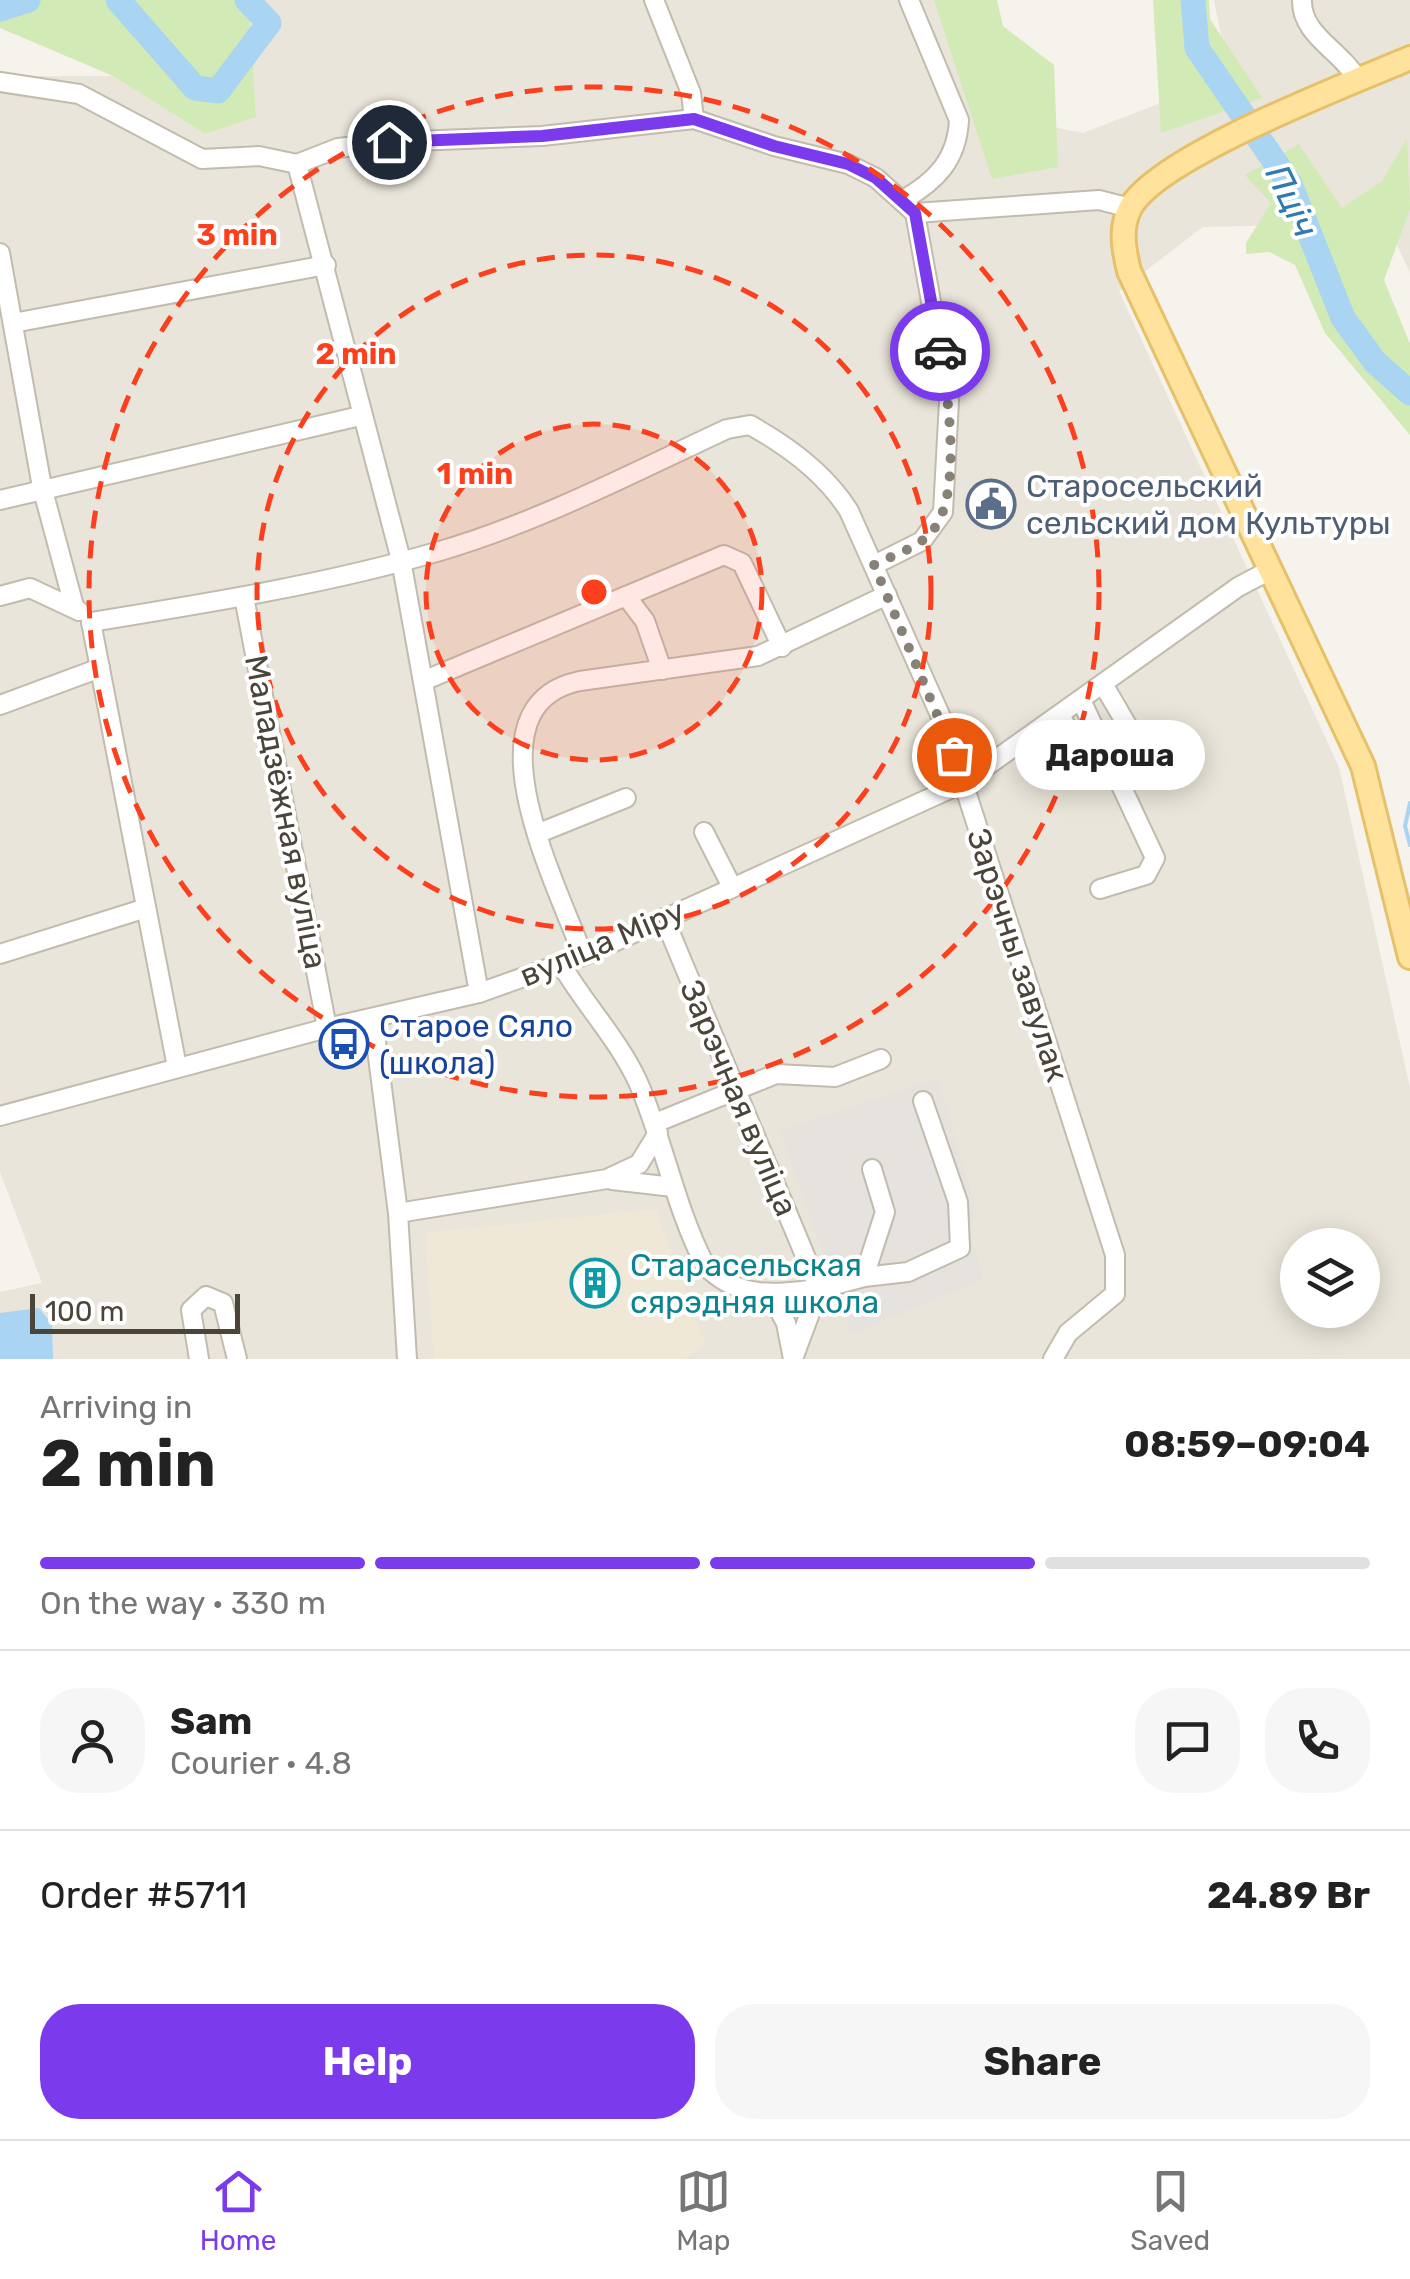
<!DOCTYPE html>
<html lang="en">
<head>
<meta charset="utf-8">
<style>
  :root { --surface:#fff; --page:#f6f6f6; --text:#222; --muted:#767676; --line:#e0e0e0; --accent:#7c3aed }
  body { margin:0; font-family:Rubik,sans-serif; background:var(--page); color:var(--text); height:100vh; display:flex; flex-direction:column; font-size:38px; white-space:nowrap }
  * { box-sizing:border-box; margin:0 }
  p { font-size:32px; color:var(--muted) }
  .icon { flex:none; width:55px; height:55px; fill:none; stroke:currentColor; stroke-width:2; stroke-linecap:round; stroke-linejoin:round }
  .map { position:relative; height:1359px; overflow:hidden }
  .panel { display:flex; flex-direction:column; background:var(--surface); flex:1 }
  .panel>* { flex:none }
  .controls { position:absolute; left:1280px; top:1228px; display:grid; gap:20px }
  .controls a { display:grid; place-items:center; width:100px; height:100px; border-radius:50%; background:var(--surface); box-shadow:0 5px 25px #0003; font-size:50px }
  .scale { position:absolute; left:30px; bottom:25px; width:210px; box-sizing:border-box; padding-left:10px; border:5px solid #4b4439; border-top:0; font-size:28px; line-height:35px; white-space:nowrap; color:#4b4439; -webkit-text-stroke:8px #fff; paint-order:stroke }
  .pin { position:absolute; display:grid; place-items:center; width:85px; height:85px; color:#fff; margin:-42px; border:5px solid #fff; border-radius:50%; box-shadow:0 2px 10px #0007 }
  .courier { position:absolute; display:grid; place-items:center; width:100px; height:100px; margin:-50px; border:8px solid #7c3aed; border-radius:50%; background:#fff; color:#222; box-shadow:0 2px 12px #0007 }
  .bubble { position:absolute; height:70px; border-radius:35px; background:var(--surface); box-shadow:0 5px 25px #0003; font-size:32px; font-weight:700; line-height:70px; text-align:center }
  .summary em { font-style:normal; font-weight:700 }
  .summary div { display:flex; flex-direction:column-reverse }
  .summary { display:flex; align-items:center; justify-content:space-between; height:170px; padding:0 40px }
  h1 { font-size:65px; font-weight:700; line-height:75px }
  .bar { display:grid; grid-template-columns:repeat(4,1fr); gap:15px 10px; align-content:center; height:120px; padding:0 40px }
  .bar i { height:12px; border-radius:8px; background:var(--line) }
  .bar .on { background:var(--accent) }
  .bar p { grid-column:span 4 }
  .line { display:flex; align-items:center; gap:25px; padding:0 40px; border-top:2px solid var(--line) }
  .line div { flex:1 }
  .round { display:grid; place-items:center; flex:none; width:105px; height:105px; border-radius:40px; background:var(--page) }
  .button { display:flex; gap:20px; margin-top:auto; padding:20px 40px }
  .button a { flex:1; height:115px; border-radius:40px; background:var(--accent); color:#fff; font-size:40px; font-weight:700; line-height:115px; text-align:center }
  .button a+a { background:var(--page); color:var(--text) }
  .menu { display:flex; justify-content:space-around; align-items:center; height:140px; border-top:2px solid var(--line); background:var(--surface); font-size:28px; color:var(--muted) }
  .menu a { display:grid; justify-items:center; gap:5px }
  .menu .on { color:var(--accent) }
  .map>svg:first-child { display:block }
</style>
</head>
<body>
<div class="map">
<svg width="1410" height="1359" viewBox="0 0 1410 1359">
  <rect width="100%" height="100%" fill="#f6f3ec"/>
  <!-- residential -->
  <path fill="#eae5da" fill-rule="evenodd" d="M 249,0 L 959,0 L 980,112 L 1083,133 L 1181,95 L 1221,35 L 1214,0 L 1410,0 L 1410,273 L 1387,223 L 1203,227 L 1119,291 L 1339,767 L 1410,1088 L 1410,1359 L 0,1359 L 0,1292 L 42,1283 L 0,1172 L 0,76 L 113,76 L 205,134 L 256,117 ZM 1298,1245 L 1362,1245 L 1362,1310 L 1298,1310 Z"/>
  <!-- industrial -->
  <polygon fill="#e6e2dd" points="937,1078 978,1216 968,1227 983,1279 851,1334 780,1131"/>
  <!-- education -->
  <polygon fill="#efe8d6" points="656,1209 705,1344 685,1359 434,1359 425,1233"/>
  <!-- green -->
  <g fill="#d2eab5">
    <polygon points="0,0 249,0 256,117 205,134 113,76 0,28"/>
    <polygon points="934,0 997,0 1003,26 1054,65 1058,167 992,179"/>
    <polygon points="1153,0 1209,0 1210,19 1262,98 1161,133"/>
    <polygon points="1407,139 1410,209 1384,280 1410,344 1410,435 1325,333 1295,265 1269,252 1246,254 1246,243 1271,203 1245,175 1299,144 1342,208 1382,181"/>
  </g>
  <!-- water -->
  <polygon fill="#a9d4f2" points="39,1308 52,1324 53,1359 0,1359 0,1313"/>
  <g fill="none" stroke-linecap="round" stroke-linejoin="round">
    <!-- stream -->
    <polyline stroke="#a9d4f2" stroke-width="4" points="1410,803 1405,826 1410,845"/>
    <!-- river -->
    <g stroke="#a9d4f2" stroke-width="25">
      <polyline points="118,0 195,88 218,91 269,23 247,0"/>
      <polyline points="1193,0 1197,48 1290,184 1343,318 1375,362 1410,393"/>
      <polyline points="0,9 28,0"/>
    </g>
    <!-- minor casing -->
    <g stroke="#c2bbae" stroke-width="22">
      <g id="minor">
        <polyline points="654,0 691,93 694,119"/>
        <path d="M 1302,0 C 1301,36 1343,51 1358,81"/>
        <polyline points="0,82 79,94 202,159 259,156 297,164"/>
        <polyline points="297,164 338,148 389,142 542,136 694,119 774,146 848,164 876,178 915,213 949,401 943,512 922,541 874,565"/>
        <polyline points="297,164 401,560 479,993"/>
        <path d="M 903,200 C 936,181 957,160 959,120 L 909,0"/>
        <polyline points="915,213 1099,200 1130,208"/>
        <polyline points="0,253 42,487 74,606"/>
        <polyline points="13,323 326,265"/>
        <polyline points="0,500 360,416"/>
        <polyline points="0,596 30,588 79,611"/>
        <polyline points="626,596 645,621 662,670"/>
        <polyline points="244,597 327,1028"/>
        <path d="M 91,622 C 208,603 327,584 440,551 C 539,522 634,472 727,429 L 750,425 C 788,446 826,474 849,511 L 945,726 L 1115,1255 L 1115,1294 L 1068,1333 L 1053,1359"/>
        <polyline points="91,622 177,1067"/>
        <polyline points="423,681 724,555 742,563 782,647"/>
        <polyline points="1103,684 1141,749"/>
        <polyline points="1081,700 1155,858 1146,875 1100,889"/>
        <polyline points="0,705 100,668"/>
        <polyline points="1060,715 1088,767"/>
        <polyline points="704,832 732,887"/>
        <polyline points="539,833 626,798"/>
        <polyline points="0,954 143,909"/>
        <path d="M 583,956 C 559,888 462,705 580,681 L 758,656 L 887,595"/>
        <path d="M 561,964 C 585,1005 618,1039 638,1082 C 664,1142 675,1207 705,1265 C 737,1300 776,1294 819,1289 L 664,918"/>
        <polyline points="373,1018 398,1213 407,1359"/>
        <polyline points="0,1116 327,1028 479,993 583,956 963,783 1238,587 1270,570"/>
        <polyline points="655,1123 776,1074 835,1077 881,1059"/>
        <polyline points="612,1180 673,1187"/>
        <polyline points="398,1213 607,1179 639,1164 658,1133"/>
        <polyline points="864,1277 908,1272 960,1248 958,1202 923,1101"/>
        <polyline points="771,1295 786,1323 793,1359"/>
        <polyline points="794,1356 819,1289 864,1277 885,1212 872,1169"/>
        <polyline points="199,1359 191,1310 206,1296 223,1303 237,1359"/>
      </g>
    </g>
    <!-- major casing -->
    <g stroke="#e6c16a" stroke-width="28">
      <path id="major" d="M 1410,58 C 1352,83 1153,158 1129,210 C 1120,230 1124,250 1129,271 L 1363,766 L 1410,957"/>
    </g>
    <!-- minor -->
    <use href="#minor" stroke="#fff" stroke-width="18"/>
    <!-- major -->
    <use href="#major" stroke="#ffe39c" stroke-width="22"/>
  </g>
  <g fill="none" stroke-linecap="round" stroke-linejoin="round">
    <!-- done -->
    <path stroke="#878178" stroke-width="10" stroke-dasharray="0 18" d="M 940,351 C 948,394 962,491 934,529 C 921,547 893,555 874,565 L 954,755"/>
    <!-- route -->
    <polyline stroke="#7c3aed" stroke-width="12" points="389,142 542,136 694,119 774,146 848,164 876,178 915,213 940,351"/>
  </g>
  <!-- distance rings -->
  <circle cx="594" cy="592" r="168" fill="#fc3f1d" fill-opacity=".12"/>
  <g fill="none" stroke="#fc3f1d" stroke-width="5" stroke-dasharray="18 12">
    <circle cx="594" cy="592" r="168"/>
    <circle cx="594" cy="592" r="337"/>
    <circle cx="594" cy="592" r="505"/>
  </g>
  <!-- icons -->
  <defs>
    <g id="civic-ring" transform="scale(2.5)"><circle r="9.5" fill="#fff" stroke="#5c6f8a" stroke-width="1.5"/><path d="M-.6-6.5H3V-4.5H.6V-3L4-1V1h2V6H-6V1h2V-1L-.6-3ZM-1.2 2.5V6h2.4V2.5Z" fill="#5c6f8a"/></g>
    <g id="bus-ring" transform="scale(2.5)"><circle r="9.5" fill="#fff" stroke="#1a4fb4" stroke-width="1.5"/><path d="M-5-6H5V4H4V6H2V4H-2V6H-4V4H-5ZM-3.5-4V0h7V-4ZM-3.5 1.2v1.5H-2V1.2ZM2 1.2v1.5H3.5V1.2Z" fill="#1a4fb4"/></g>
    <g id="building-ring" transform="scale(2.5)"><circle r="9.5" fill="#fff" stroke="#0f9aa8" stroke-width="1.5"/><path d="M-4-6H4V6H1V3H-1V6H-4ZM-2.5-4.3h1.7v1.8h-1.7ZM.8-4.3h1.7v1.8H.8ZM-2.5-1h1.7V.8h-1.7ZM.8-1h1.7V.8H.8Z" fill="#0f9aa8"/></g>
  </defs>
  <g fill-rule="evenodd">
    <use href="#civic-ring" x="991" y="504"/>
    <use href="#bus-ring" x="344" y="1044"/>
    <use href="#building-ring" x="595" y="1283"/>
  </g>
  <g text-anchor="middle" dominant-baseline="central" stroke-width="8" stroke-linejoin="round" paint-order="stroke">
    <!-- service labels -->
    <g font-size="32" fill="#4e5e75" stroke="#fff" text-anchor="start">
      <text x="1026" y="486">Старосельский<tspan x="1026" dy="37">сельский дом Культуры</tspan></text>
    </g>
    <!-- street labels -->
    <g font-size="32" fill="#4b4439" stroke="#fff">
      <text transform="translate(286 812) rotate(79)">Маладзёжная вуліца</text>
      <text transform="translate(602 943) rotate(-23)">вуліца Міру</text>
      <text transform="translate(1018 955) rotate(72)">Зарэчны завулак</text>
      <text transform="translate(739 1098) rotate(67)">Зарэчная вуліца</text>
    </g>
    <!-- transit labels -->
    <g font-size="32" fill="#164399" stroke="#fff" text-anchor="start">
      <text x="379" y="1026">Старое Сяло<tspan x="379" dy="37">(школа)</tspan></text>
    </g>
    <!-- culture labels -->
    <g font-size="32" fill="#0d838f" stroke="#fff" text-anchor="start">
      <text x="630" y="1265">Старасельская<tspan x="630" dy="37">сярэдняя школа</tspan></text>
    </g>
    <!-- water labels -->
    <g font-size="35" font-style="italic" fill="#2e7ab2" stroke="#fff">
      <text transform="translate(1292 201) rotate(64)">Пціч</text>
    </g>
  </g>
  <circle cx="594" cy="592" r="15" fill="#fc3f1d" stroke="#fff" stroke-width="5"/>
  <g font-size="30" text-anchor="middle" font-weight="bold" fill="#fc3f1d" stroke="#fff" stroke-width="8" stroke-linejoin="round" paint-order="stroke">
    <text x="237" y="245">3 min</text>
    <text x="356" y="364">2 min</text>
    <text x="475" y="484">1 min</text>
  </g>
</svg>
<div class="controls">
<a><svg class="icon" aria-label="layers" viewBox="0 0 24 24"><path d="M12 4l9 5-9 5-9-5zM3 14l9 5 9-5"/></svg></a>
</div>
<div class="scale">100 m</div>
<div class="pin" style="left:954px;top:755px;background:#ea580c"><svg class="icon" aria-label="bag" viewBox="0 0 24 24"><path d="M5 8h14l-1 12H6zM9 8a3 3 0 0 1 6 0"/></svg></div>
<div class="pin" style="left:389px;top:142px;background:#1f2937"><svg class="icon" aria-label="home" viewBox="0 0 24 24"><path d="M3 11l9-7 9 7M6 9v11h12V9"/></svg></div>
<div class="courier" style="left:940px;top:351px"><svg class="icon" aria-label="car" viewBox="0 0 24 24"><path d="M5 17H2v-5l4-1 3-4h7l3 4 3 1v5h-3M9 17h6M6 11h13"/><circle cx="7" cy="17" r="2"/><circle cx="17" cy="17" r="2"/></svg></div>
<div class="bubble" style="left:1015px;top:720px;width:190px">Дароша</div>
</div>
<section class="panel">
<div class="summary"><div><h1>2 min</h1><p>Arriving in</p></div><em>08:59–09:04</em></div>
<div class="bar"><i class="on"></i><i class="on"></i><i class="on"></i><i></i><p>On the way · 330 m</p></div>
<div class="line" style="height:180px"><a class="round"><svg class="icon" aria-label="person" viewBox="0 0 24 24"><circle cx="12" cy="8" r="4"/><path d="M4 21q1-7 8-7t8 7"/></svg></a><div><b>Sam</b><p>Courier · 4.8</p></div><a class="round"><svg class="icon" aria-label="chat" viewBox="0 0 24 24"><path d="M4 5h16v11H9l-5 4z"/></svg></a><a class="round"><svg class="icon" aria-label="phone" viewBox="0 0 24 24"><path d="M5 4h4l2 5-3 2q2 4 5 5l2-3 5 2v4C11 20 4 13 5 4z"/></svg></a></div>
<div class="line" style="height:130px"><div>Order #5711</div><b>24.89 Br</b></div>
<div class="button"><a>Help</a><a>Share</a></div>
</section>
<nav class="menu">
<a class="on"><svg class="icon" aria-label="home" viewBox="0 0 24 24"><path d="M3 11l9-7 9 7M6 9v11h12V9"/></svg>Home</a>
<a><svg class="icon" aria-label="map" viewBox="0 0 24 24"><path d="M3 6l6-2 6 2 6-2v14l-6 2-6-2-6 2zM9 4v14M15 6v14"/></svg>Map</a>
<a><svg class="icon" aria-label="saved" viewBox="0 0 24 24"><path d="M7 4h10v16l-5-4-5 4z"/></svg>Saved</a>
</nav>
</body>
</html>
